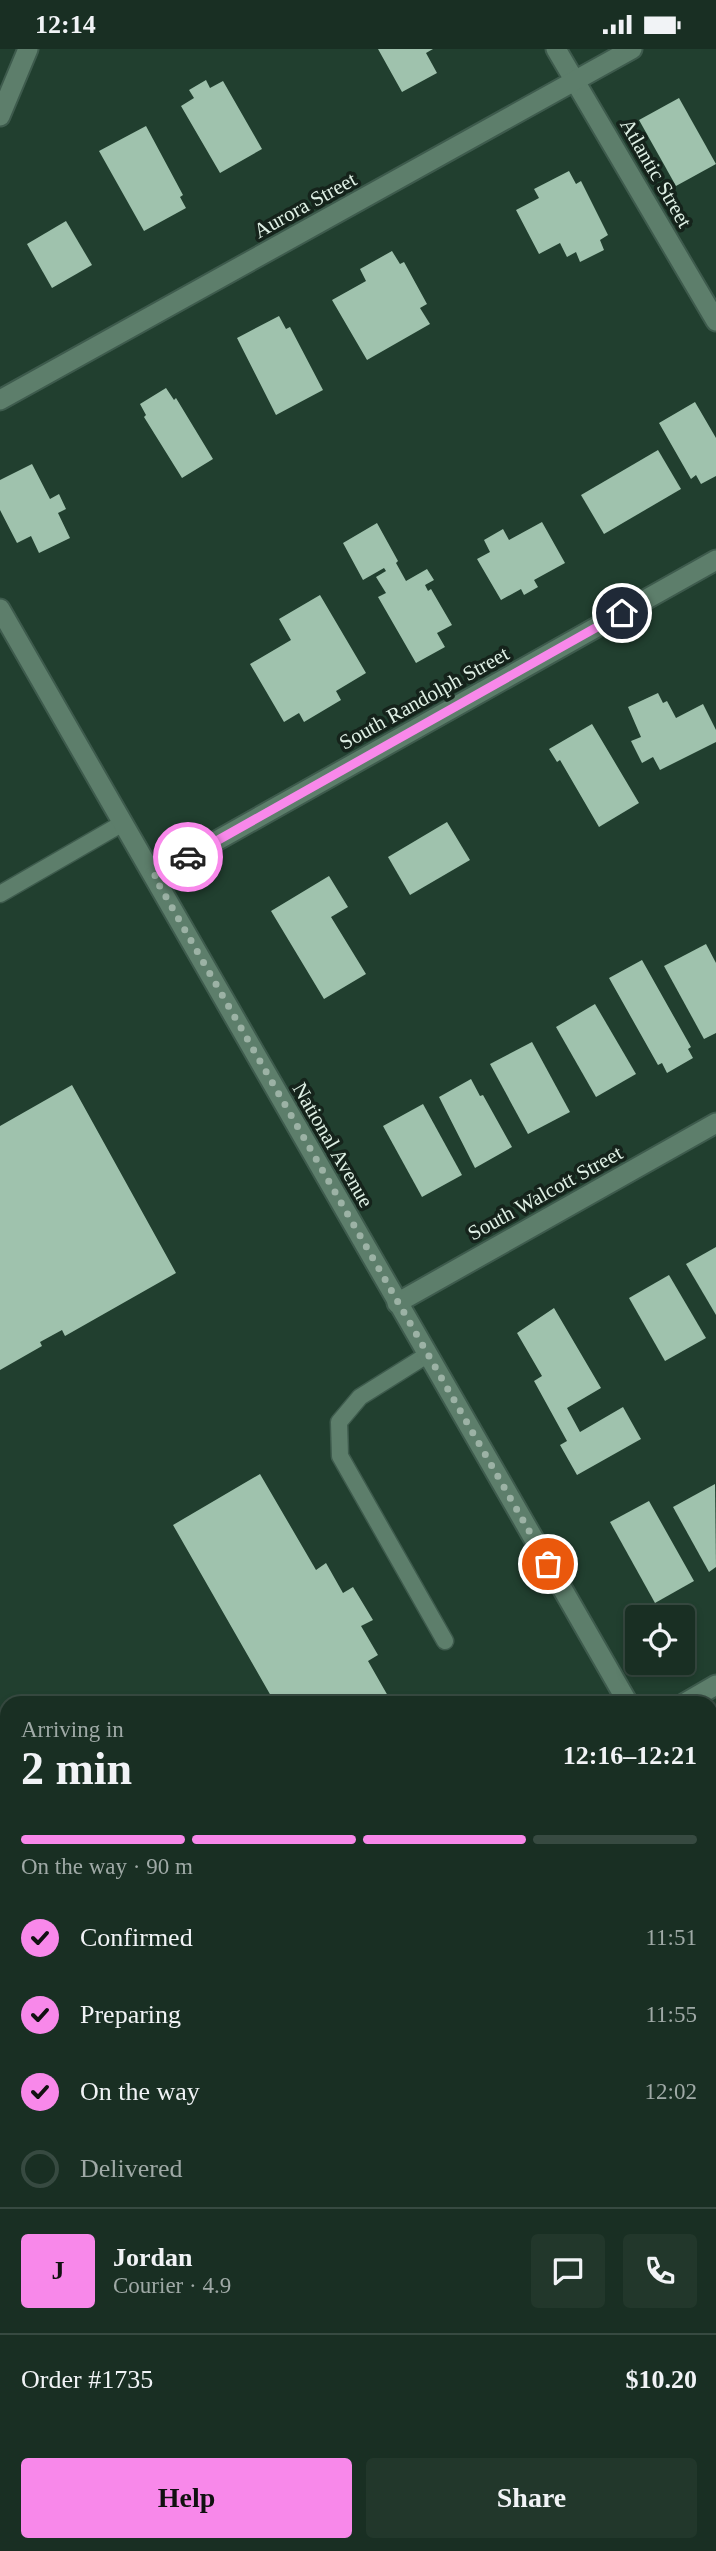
<!DOCTYPE html>
<html lang="en">
<head>
<meta charset="utf-8">
<style>
  :root { --surface:#192f23; --page:#22372b; --text:#f1f3f6; --muted:#9fa9a6; --line:#374a41; --accent:#f888ea }
  body { margin:0; font-family:Georgia,serif; background:var(--page); color:var(--text); height:100vh; display:flex; flex-direction:column; font-size:26px; white-space:nowrap }
  * { box-sizing:border-box; margin:0 }
  p { font-size:23px; color:var(--muted) }
  .icon { flex:none; width:38px; height:38px; fill:none; stroke:currentColor; stroke-width:2; stroke-linecap:round; stroke-linejoin:round }
  .map { position:relative; flex:1; overflow:hidden }
  .sheet { position:absolute; left:0px; top:1647px; width:718px; height:856px; display:flex; flex-direction:column; background:var(--surface); border-radius:21px 21px 0 0; box-shadow:0 4px 10px #0003,0 0 0 2px var(--line) }
  .sheet>* { flex:none }
  .fabs { position:absolute; left:625px; top:1556px; display:grid; gap:14px }
  .fabs a { display:grid; place-items:center; width:70px; height:70px; border-radius:7px; background:var(--surface); box-shadow:0 4px 10px #0003,0 0 0 2px var(--line); font-size:35px }
  .pin { position:absolute; display:grid; place-items:center; width:60px; height:60px; color:#fff; margin:-30px; border:4px solid #fff; border-radius:50%; box-shadow:0 2px 7px #0007 }
  .courier { position:absolute; display:grid; place-items:center; width:70px; height:70px; margin:-35px; border:5px solid #f888ea; border-radius:50%; background:#fff; color:#222; box-shadow:0 2px 9px #0007 }
  .head em { font-style:normal; font-weight:600 }
  .head div { display:flex; flex-direction:column-reverse }
  .head { display:flex; align-items:center; justify-content:space-between; height:119px; padding:0 21px }
  h1 { font-size:46px; font-weight:600; line-height:52px }
  .bar { display:grid; grid-template-columns:repeat(4,1fr); gap:10px 7px; align-content:center; height:84px; padding:0 21px }
  .bar i { height:9px; border-radius:5px; background:var(--line) }
  .bar .active { background:var(--accent) }
  .bar p { grid-column:span 4 }
  .line { display:flex; align-items:center; gap:18px; padding:0 21px; border-top:2px solid var(--line) }
  .line div { flex:1 }
  .round { display:grid; place-items:center; flex:none; width:74px; height:74px; border-radius:7px; background:var(--page) }
  ol { padding:0 21px; list-style:none }
  li { display:flex; align-items:center; gap:21px; height:77px }
  li p { margin-inline-start:auto }
  li .icon { padding:7px; border-radius:50%; background:var(--accent); color:#111; stroke-width:4 }
  li:last-child { color:var(--muted) }
  li i { width:38px; height:38px; border:4px solid var(--line); border-radius:50% }
  .button { display:flex; gap:14px; margin-top:auto; padding:14px 21px }
  .button a { flex:1; height:80px; border-radius:7px; background:var(--accent); color:#111; font-size:28px; font-weight:600; line-height:80px; text-align:center }
  .button a+a { background:var(--page); color:var(--text) }
  .status { display:flex; justify-content:space-between; align-items:center; height:49px; padding:0 35px; background:var(--surface); direction:ltr }
  .status svg { height:19px; fill:currentColor }
  .map>svg:first-child { display:block }
</style>
</head>
<body>
<div class="status"><b>12:14</b><svg viewBox="0 0 49 12"><path d="M0 12V9h3v3zM5 12V6h3v6zM10 12V3h3v9zM15 12V0h3v12zM26 1h20v11H26zM47 4h2v5h-2z"/></svg></div>
<div class="map">
<svg width="716" height="2502" viewBox="0 0 716 2502">
  <rect width="100%" height="100%" fill="#213f2f"/>
  <!-- building -->
  <g fill="#9fc2ad">
    <polygon points="378,0 433,0 426,4 437,24 402,43"/>
    <polygon points="206,31 210,39 223,32 262,100 220,124 181,57 194,49 189,41"/>
    <polygon points="679,49 716,115 676,137 639,71"/>
    <polygon points="146,77 183,146 180,148 186,159 144,182 99,102"/>
    <polygon points="569,122 576,135 581,132 608,186 600,191 604,201 580,213 576,203 567,208 560,194 539,205 516,161 539,149 534,140"/>
    <polygon points="66,172 92,216 52,239 27,195"/>
    <polygon points="392,202 400,215 404,213 427,255 420,259 430,275 367,311 332,251 366,232 360,220"/>
    <polygon points="279,267 286,280 290,278 323,341 276,366 237,289"/>
    <polygon points="166,339 174,351 176,349 213,410 182,429 144,368 146,366 140,355"/>
    <polygon points="695,353 716,389 716,427 701,435 696,426 691,430 659,374"/>
    <polygon points="658,401 681,440 604,485 581,446"/>
    <polygon points="32,415 50,450 59,445 66,460 58,464 70,489 39,504 31,487 17,494 0,461 0,431"/>
    <polygon points="542,473 565,514 534,531 538,538 524,546 521,540 501,551 477,510 490,503 484,491 503,480 509,491"/>
    <polygon points="377,474 398,512 396,514 406,532 427,520 434,531 425,536 428,542 431,540 452,576 437,584 445,598 416,614 378,548 386,544 376,528 386,522 384,519 363,531 343,494"/>
    <polygon points="320,546 366,624 336,642 341,651 304,673 299,664 284,673 250,615 291,591 279,570"/>
    <polygon points="658,644 663,654 667,652 676,669 703,655 716,681 716,693 660,721 653,708 642,714 631,692 641,688 628,658"/>
    <polygon points="592,675 639,754 599,778 560,711 557,713 549,700"/>
    <polygon points="447,773 470,811 410,846 388,808"/>
    <polygon points="329,827 348,858 331,868 366,925 324,950 271,862"/>
    <polygon points="706,895 716,914 716,984 704,990 664,917"/>
    <polygon points="642,911 691,998 688,1000 693,1009 667,1024 662,1014 658,1016 609,929"/>
    <polygon points="595,955 636,1025 596,1048 556,978"/>
    <polygon points="532,993 570,1063 528,1085 490,1015"/>
    <polygon points="471,1030 480,1047 483,1046 512,1098 475,1119 439,1048"/>
    <polygon points="72,1036 176,1224 65,1287 62,1281 40,1293 42,1297 0,1321 0,1077"/>
    <polygon points="423,1055 462,1126 422,1148 383,1077"/>
    <polygon points="716,1198 716,1266 686,1215"/>
    <polygon points="669,1226 706,1289 665,1312 629,1249"/>
    <polygon points="554,1259 601,1339 567,1359 580,1383 623,1358 641,1390 577,1426 560,1396 567,1392 534,1332 542,1327 517,1284"/>
    <polygon points="260,1425 316,1521 326,1514 343,1544 353,1538 373,1571 361,1577 378,1606 368,1612 392,1654 275,1654 173,1476"/>
    <polygon points="715,1435 716,1518 709,1523 673,1458"/>
    <polygon points="649,1452 694,1532 655,1554 610,1473"/>
    <polygon points="710,1938 716,1948 716,2070 710,2061"/>
    <polygon points="716,2368 716,2425 710,2428 710,2371"/>
    <polygon points="532,2496 553,2496 541,2502 536,2502"/>
    <polygon points="611,2496 627,2496 615,2502"/>
  </g>
  <g fill="none" stroke-linecap="round" stroke-linejoin="round">
    <!-- service casing -->
    <g stroke="#3e5b4d" stroke-width="19">
      <g id="service">
        <polyline points="0,845 123,774"/>
        <polyline points="427,1306 360,1348 339,1373 340,1407 445,1592"/>
      </g>
    </g>
    <!-- minor casing -->
    <g stroke="#3e5b4d" stroke-width="23">
      <g id="minor">
        <polyline points="556,0 716,272"/>
        <polyline points="0,351 632,0"/>
        <polyline points="0,560 628,1654"/>
        <polyline points="154,827 716,511"/>
        <polyline points="397,1254 716,1074"/>
        <polyline points="685,1654 716,1636"/>
        <polyline points="710,1800 716,1810"/>
        <polyline points="710,2203 716,2200"/>
        <polyline points="447,2496 451,2502"/>
        <polyline points="188,2502 199,2496"/>
      </g>
    </g>
    <!-- secondary casing -->
    <g stroke="#3e5b4d" stroke-width="23">
      <polyline id="secondary" points="0,67 28,0"/>
    </g>
    <!-- service -->
    <use href="#service" stroke="#5d7e6b" stroke-width="16"/>
    <!-- minor -->
    <use href="#minor" stroke="#5d7e6b" stroke-width="19"/>
    <!-- secondary -->
    <use href="#secondary" stroke="#5d7e6b" stroke-width="19"/>
  </g>
  <g fill="none" stroke-linecap="round" stroke-linejoin="round">
    <!-- done -->
    <polyline stroke="#9cb2a5" stroke-width="7" stroke-dasharray="0 12.6" points="188,808 154,827 548,1515"/>
    <!-- route -->
    <polyline stroke="#f888ea" stroke-width="9" points="188,808 622,564"/>
  </g>
  <g text-anchor="middle" dominant-baseline="central" stroke-width="7" stroke-linejoin="round" paint-order="stroke">
    <!-- street labels -->
    <g font-size="21" fill="#dff0e5" stroke="#15231b">
      <text transform="translate(656 124) rotate(60)">Atlantic Street</text>
      <text transform="translate(305 156) rotate(-29)">Aurora Street</text>
      <text transform="translate(424 649) rotate(-29)">South Randolph Street</text>
      <text transform="translate(333 1096) rotate(60)">National Avenue</text>
      <text transform="translate(545 1144) rotate(-29)">South Walcott Street</text>
    </g>
  </g>
</svg>
<div class="fabs">
<a><svg class="icon" aria-label="locate" viewBox="0 0 24 24"><circle cx="12" cy="12" r="6"/><path d="M12 2v4M12 18v4M2 12h4M18 12h4"/></svg></a>
</div>
<div class="pin" style="left:548px;top:1515px;background:#ea580c"><svg class="icon" aria-label="bag" viewBox="0 0 24 24"><path d="M5 8h14l-1 12H6zM9 8a3 3 0 0 1 6 0"/></svg></div>
<div class="pin" style="left:622px;top:564px;background:#1f2937"><svg class="icon" aria-label="home" viewBox="0 0 24 24"><path d="M3 11l9-7 9 7M6 9v11h12V9"/></svg></div>
<div class="courier" style="left:188px;top:808px"><svg class="icon" aria-label="car" viewBox="0 0 24 24"><path d="M5 17H2v-5l4-1 3-4h7l3 4 3 1v5h-3M9 17h6M6 11h13"/><circle cx="7" cy="17" r="2"/><circle cx="17" cy="17" r="2"/></svg></div>
<section class="sheet">
<div class="head"><div><h1>2 min</h1><p>Arriving in</p></div><em>12:16–12:21</em></div>
<div class="bar"><i class="active"></i><i class="active"></i><i class="active"></i><i></i><p>On the way · 90 m</p></div>
<ol>
<li><svg class="icon" aria-label="check" viewBox="0 0 24 24"><path d="M5 12l5 5 9-10"/></svg>Confirmed<p>11:51</p></li>
<li><svg class="icon" aria-label="check" viewBox="0 0 24 24"><path d="M5 12l5 5 9-10"/></svg>Preparing<p>11:55</p></li>
<li><svg class="icon" aria-label="check" viewBox="0 0 24 24"><path d="M5 12l5 5 9-10"/></svg>On the way<p>12:02</p></li>
<li><i></i>Delivered</li>
</ol>
<div class="line" style="height:126px"><b class="round" style="background:var(--accent);color:#111">J</b><div><b>Jordan</b><p>Courier · 4.9</p></div><a class="round"><svg class="icon" aria-label="chat" viewBox="0 0 24 24"><path d="M4 5h16v11H9l-5 4z"/></svg></a><a class="round"><svg class="icon" aria-label="phone" viewBox="0 0 24 24"><path d="M5 4h4l2 5-3 2q2 4 5 5l2-3 5 2v4C11 20 4 13 5 4z"/></svg></a></div>
<div class="line" style="height:91px"><div>Order #1735</div><b>$10.20</b></div>
<div class="button"><a>Help</a><a>Share</a></div>
</section>
</div>
</body>
</html>
